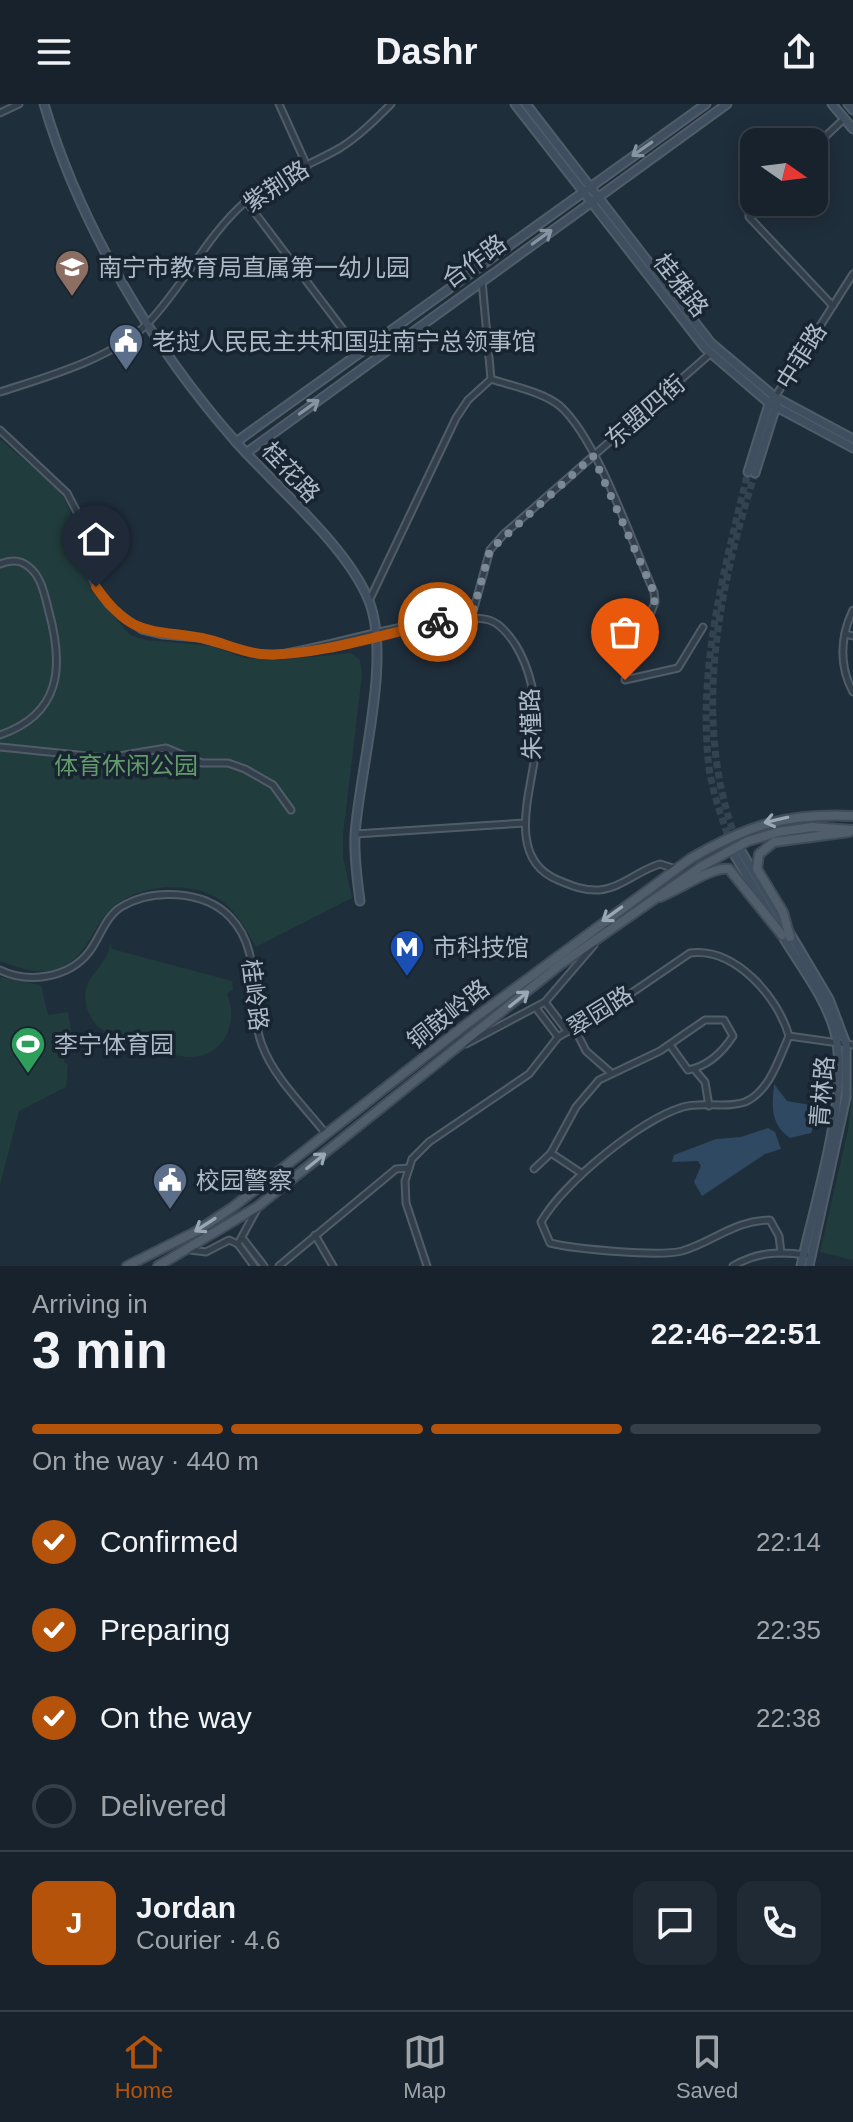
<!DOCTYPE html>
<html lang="en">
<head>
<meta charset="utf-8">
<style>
  :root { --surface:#17222c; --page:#202a34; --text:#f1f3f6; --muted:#9ea4a9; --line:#363f48; --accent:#b45309 }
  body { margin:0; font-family:Arial,"Noto Sans SC",sans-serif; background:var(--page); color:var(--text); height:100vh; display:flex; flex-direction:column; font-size:30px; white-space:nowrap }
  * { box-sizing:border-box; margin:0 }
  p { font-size:26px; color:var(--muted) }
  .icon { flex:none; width:44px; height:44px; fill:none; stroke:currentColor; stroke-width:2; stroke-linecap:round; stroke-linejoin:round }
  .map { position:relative; height:1162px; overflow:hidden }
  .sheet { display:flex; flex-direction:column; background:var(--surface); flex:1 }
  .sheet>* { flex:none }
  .needle { width:52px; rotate:104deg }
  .controls { position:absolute; left:740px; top:24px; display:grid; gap:16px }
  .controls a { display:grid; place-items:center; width:88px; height:88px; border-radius:16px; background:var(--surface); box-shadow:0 4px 20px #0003,0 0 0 2px var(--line); font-size:40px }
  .pin { position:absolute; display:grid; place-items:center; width:68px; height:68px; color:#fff; margin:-82px -34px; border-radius:50% 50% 50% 0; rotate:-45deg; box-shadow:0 0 8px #0007 }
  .pin .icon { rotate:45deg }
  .courier { position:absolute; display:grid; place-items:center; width:80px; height:80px; margin:-40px; border:6px solid #b45309; border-radius:50%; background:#fff; color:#222; box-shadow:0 2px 10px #0007 }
  .overview em { font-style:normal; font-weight:800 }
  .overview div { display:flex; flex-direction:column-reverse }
  .overview { display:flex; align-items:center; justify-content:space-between; height:136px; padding:0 32px }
  h1 { font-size:52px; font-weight:800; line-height:60px }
  .bar { display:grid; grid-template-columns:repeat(4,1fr); gap:12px 8px; align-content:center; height:96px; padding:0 32px }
  .bar i { height:10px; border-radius:6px; background:var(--line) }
  .bar .active { background:var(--accent) }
  .bar p { grid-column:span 4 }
  .line { display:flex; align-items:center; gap:20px; padding:0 32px; border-top:2px solid var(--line) }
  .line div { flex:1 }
  .round { display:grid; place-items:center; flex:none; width:84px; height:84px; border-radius:16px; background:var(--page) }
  ol { padding:0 32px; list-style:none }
  li { display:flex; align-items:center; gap:24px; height:88px }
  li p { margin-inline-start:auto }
  li .icon { padding:8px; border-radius:50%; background:var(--accent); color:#fff; stroke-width:4 }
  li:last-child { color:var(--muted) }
  li i { width:44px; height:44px; border:4px solid var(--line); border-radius:50% }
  header { display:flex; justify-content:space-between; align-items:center; height:104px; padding:0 32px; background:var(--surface); font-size:36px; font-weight:800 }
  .dock { display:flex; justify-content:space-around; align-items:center; height:112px; border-top:2px solid var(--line); background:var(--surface); font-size:22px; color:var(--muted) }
  .dock a { display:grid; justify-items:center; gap:4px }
  .dock .active { color:var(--accent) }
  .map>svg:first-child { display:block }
</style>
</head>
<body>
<header><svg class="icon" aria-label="menu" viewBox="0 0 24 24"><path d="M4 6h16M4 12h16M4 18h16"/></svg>Dashr<svg class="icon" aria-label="share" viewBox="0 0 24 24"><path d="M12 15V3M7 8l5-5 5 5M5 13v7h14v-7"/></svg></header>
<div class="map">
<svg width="853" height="1162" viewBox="0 0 853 1162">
  <rect width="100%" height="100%" fill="#1f2e3b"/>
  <!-- green -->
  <g fill="#213c3c">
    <path d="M 0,335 L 61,388 L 73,413 L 91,486 L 130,531 L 146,536 L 213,542 L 243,554 L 279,556 L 351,549 L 360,556 L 362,571 L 343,731 L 343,753 L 352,794 L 256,843 C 248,829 240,814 228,802 C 200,775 138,778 110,806 C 91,825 87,854 59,864 C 39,872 19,864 0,857 Z"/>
    <path d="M 110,839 L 112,845 L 232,877 L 233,885 L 227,890 C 239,917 225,952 191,953 C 175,954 122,937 107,929 C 96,923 88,912 86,900 C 80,872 109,862 110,839 Z"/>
    <polygon points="0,873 41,881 48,911 68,908 73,937 69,938 64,958 68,960 66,983 19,1007 0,1081"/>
    <polygon points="853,977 853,1156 820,1148 848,1026"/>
  </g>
  <!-- water -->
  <g fill="#2f4962">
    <path d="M 774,980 L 787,997 L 810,1001 L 827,991 L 811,1029 L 790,1034 C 770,1020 772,1002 774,980 Z"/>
    <polygon points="768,1024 775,1028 781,1045 765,1050 702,1092 694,1078 701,1062 698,1057 672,1058 674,1051 716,1035 741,1033"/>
  </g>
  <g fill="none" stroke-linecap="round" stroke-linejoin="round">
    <!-- secondary-tunnel -->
    <g stroke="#344350" stroke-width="7" stroke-dasharray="7 3.5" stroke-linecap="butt">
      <path d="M 740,745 C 690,625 717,490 755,369"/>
      <path d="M 734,750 C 724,719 711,688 708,655 C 699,557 725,462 748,368"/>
    </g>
    <!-- street casing -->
    <g stroke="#505d69" stroke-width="9">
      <g id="street">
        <polyline points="279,0 307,62"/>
        <polyline points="0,9 19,0"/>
        <polyline points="814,43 844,15"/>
        <polyline points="246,97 360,248"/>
        <polyline points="756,98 749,104 749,113 833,202"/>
        <path d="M 491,275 C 512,282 543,288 560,302 C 598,336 632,439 654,488 L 655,498 L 625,576 L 678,564 L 703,523"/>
        <path d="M 0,288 C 46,273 115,254 149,218 C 184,181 206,133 244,99 C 271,74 309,62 340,44 C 359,32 375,16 391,0"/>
        <polyline points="775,293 853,170"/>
        <path d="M 0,326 L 67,389 L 78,410 L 88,463 L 96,483 L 108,500 L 125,514 L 142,526 L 163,531 L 199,534 L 257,550 L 274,551 C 327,544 444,505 489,516 C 500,519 509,531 515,540 C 532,567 537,601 537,633 C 536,677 501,753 558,776 C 572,782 585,787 599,786 C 621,784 639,766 660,760 L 676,765"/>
        <path d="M 0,460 C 10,456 20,455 29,463 C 42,473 45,493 49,508 C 64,563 61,610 0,631"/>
        <polyline points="369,497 456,314 468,296 491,275 482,177"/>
        <path d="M 853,506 C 840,533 839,562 853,588"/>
        <polyline points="471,515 490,446 504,430 711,249"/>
        <polyline points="845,530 853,532"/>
        <polyline points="0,643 107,654 166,644 202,659 228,659 245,665 273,681 291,706"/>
        <polyline points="355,730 525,719"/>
        <path d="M 0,866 C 28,880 69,874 89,848 C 100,834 105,813 121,803 C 152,784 204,786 230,813 C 265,849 246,899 262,941 C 274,974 305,1003 326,1030"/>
        <polyline points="545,898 567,927"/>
        <polyline points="536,904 558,933"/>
        <polyline points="579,921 577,929 586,947 610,968"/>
        <polyline points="466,940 545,898 594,841"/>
        <polyline points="694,965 705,978 709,1002"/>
        <polyline points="534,1065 551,1049"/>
        <path d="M 581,1069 L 551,1049 L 576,1003 L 599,976 L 660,947 L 705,916 L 724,916 L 733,932 C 722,949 708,962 688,966 L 670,941"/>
        <polyline points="315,1131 333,1162"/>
        <polyline points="244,1136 264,1162"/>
        <polyline points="238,1140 254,1162"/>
        <polyline points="190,1146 206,1148 229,1136 238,1140 257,1105"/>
        <path d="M 781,1149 L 779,1132 L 770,1116 C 735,1116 713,1138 682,1147 C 659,1153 575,1145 550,1139 L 541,1118 C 563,1079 640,1016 683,1003 C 702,997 725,1005 745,998 C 769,988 779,955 789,932"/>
        <polyline points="279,1162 396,1065 409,1064"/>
        <path d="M 427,1162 L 406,1099 L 405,1077 L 412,1055 L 429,1038 L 529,970 L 558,933 L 611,903 L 690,849 C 735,843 778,893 789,932 L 853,941"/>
        <path d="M 733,1162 C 757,1148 779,1147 806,1151"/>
      </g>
    </g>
    <!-- secondary casing -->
    <g stroke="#505d69" stroke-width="11">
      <g id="secondary">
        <path d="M 44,0 C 80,122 153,244 237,339 C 277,384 347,442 369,497 C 392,556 359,667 355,731 C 354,753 357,775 360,797"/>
        <polyline points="515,0 705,244 769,299 853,344"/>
        <polyline points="526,0 711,239 775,293 853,335"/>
        <polyline points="832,0 853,25"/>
        <polyline points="848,0 853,6"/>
        <polyline points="236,338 706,0"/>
        <polyline points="246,349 727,0"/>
        <polyline points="748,368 770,297"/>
        <polyline points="755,369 777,299"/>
        <polyline points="741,747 829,895 846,940 846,993 809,1162"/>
        <polyline points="734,750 772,814"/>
        <path d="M 780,828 C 798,859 824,891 834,925 C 852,986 814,1099 801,1162"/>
      </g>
    </g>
    <!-- primary casing -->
    <g stroke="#3f4b58" stroke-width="12">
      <g id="primary">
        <path d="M 660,793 C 679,786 712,762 729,765 L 782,831"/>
        <polyline points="790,833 783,808 757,765 759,750 774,738 849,728"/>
        <path d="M 127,1162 L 197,1127 L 233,1103 L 464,922 L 690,755 C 748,721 786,709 853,712"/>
        <polyline points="158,1162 257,1103 561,860 702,762 748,737 778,728 812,723 853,726"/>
      </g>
    </g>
    <!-- street -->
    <use href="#street" stroke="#333f4b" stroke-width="5"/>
    <!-- secondary -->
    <use href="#secondary" stroke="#404f5f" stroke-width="7"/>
    <!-- primary -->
    <use href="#primary" stroke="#505e6c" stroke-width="8"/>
  </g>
  <!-- one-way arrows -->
  <defs><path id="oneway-shaft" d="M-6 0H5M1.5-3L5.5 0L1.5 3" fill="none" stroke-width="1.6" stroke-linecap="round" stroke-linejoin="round" transform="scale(2)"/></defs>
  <g stroke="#8795a3">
    <use href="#oneway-shaft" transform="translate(642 45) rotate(145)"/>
    <use href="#oneway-shaft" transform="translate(542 133) rotate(-36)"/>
    <use href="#oneway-shaft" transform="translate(309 303) rotate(-36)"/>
  </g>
  <g stroke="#9aa8b6">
    <use href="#oneway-shaft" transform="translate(776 716) rotate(167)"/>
    <use href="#oneway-shaft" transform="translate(612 810) rotate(144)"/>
    <use href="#oneway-shaft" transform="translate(519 895) rotate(-39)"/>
    <use href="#oneway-shaft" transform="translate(316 1057) rotate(-39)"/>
    <use href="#oneway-shaft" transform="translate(205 1121) rotate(147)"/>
  </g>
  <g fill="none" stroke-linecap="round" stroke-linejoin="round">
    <!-- done -->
    <polyline stroke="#7b8997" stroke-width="8" stroke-dasharray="0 14.4" points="438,518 471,515 490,446 593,352 656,493 625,576"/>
    <!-- route -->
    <path stroke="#b45309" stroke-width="10" d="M 96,483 C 131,533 149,525 202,534 C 222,538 241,548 261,550 C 310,554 388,529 438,518"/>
  </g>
  <!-- icons -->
  <defs>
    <g id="school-pin" transform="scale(1.8)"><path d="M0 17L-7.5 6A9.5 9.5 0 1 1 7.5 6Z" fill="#8d6e63" stroke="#182430"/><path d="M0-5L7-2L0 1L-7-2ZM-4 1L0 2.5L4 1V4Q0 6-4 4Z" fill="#fff"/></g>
    <g id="civic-pin" transform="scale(1.8)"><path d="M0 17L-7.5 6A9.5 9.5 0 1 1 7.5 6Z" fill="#5c6f8a" stroke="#182430"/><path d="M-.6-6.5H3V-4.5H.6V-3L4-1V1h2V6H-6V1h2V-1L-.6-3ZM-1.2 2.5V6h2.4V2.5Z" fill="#fff"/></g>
    <g id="metro-pin" transform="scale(1.8)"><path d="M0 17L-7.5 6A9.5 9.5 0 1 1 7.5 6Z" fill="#1a4fb4" stroke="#182430"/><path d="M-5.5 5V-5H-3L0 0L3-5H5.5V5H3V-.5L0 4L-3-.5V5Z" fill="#fff"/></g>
    <g id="stadium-pin" transform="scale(1.8)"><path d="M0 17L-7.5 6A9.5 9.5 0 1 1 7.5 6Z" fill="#2e9e5b" stroke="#182430"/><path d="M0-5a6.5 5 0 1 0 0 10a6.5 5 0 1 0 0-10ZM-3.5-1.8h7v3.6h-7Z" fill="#fff"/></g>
  </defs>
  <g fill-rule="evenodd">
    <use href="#school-pin" x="72" y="163"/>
    <use href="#civic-pin" x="126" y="237"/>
    <use href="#metro-pin" x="407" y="843"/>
    <use href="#stadium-pin" x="28" y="940"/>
    <use href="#civic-pin" x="170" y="1076"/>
  </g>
  <g text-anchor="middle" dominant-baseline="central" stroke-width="7" stroke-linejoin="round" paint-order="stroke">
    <!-- street labels -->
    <g font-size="24" fill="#adbac8" stroke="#182430">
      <text transform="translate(276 82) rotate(-33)">紫荆路</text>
      <text transform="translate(474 157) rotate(-36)">合作路</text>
      <text transform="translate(681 181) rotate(52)">桂雅路</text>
      <text transform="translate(801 252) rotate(-58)">中菲路</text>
      <text transform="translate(645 307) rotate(-41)">东盟四街</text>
      <text transform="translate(291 368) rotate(47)">桂花路</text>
      <text transform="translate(531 620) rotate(-92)">朱槿路</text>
      <text transform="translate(255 891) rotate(83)">桂岭路</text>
      <text transform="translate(600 907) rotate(-32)">翠园路</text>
      <text transform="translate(448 910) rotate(-38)">铜鼓岭路</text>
      <text transform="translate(822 988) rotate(-85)">青林路</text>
    </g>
    <!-- poi labels -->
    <g font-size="24" fill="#adbac8" stroke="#182430" text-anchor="start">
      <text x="98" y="163">南宁市教育局直属第一幼儿园</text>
      <text x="152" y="237">老挝人民民主共和国驻南宁总领事馆</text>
      <text x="433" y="843">市科技馆</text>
      <text x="54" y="940">李宁体育园</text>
      <text x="196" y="1076">校园警察</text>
    </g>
    <!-- park labels -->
    <g font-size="24" fill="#629b6a" stroke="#182430">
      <text x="126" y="661">体育休闲公园</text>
    </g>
  </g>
</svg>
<div class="controls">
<a><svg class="needle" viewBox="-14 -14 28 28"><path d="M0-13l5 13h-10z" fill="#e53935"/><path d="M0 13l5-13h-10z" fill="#9ea4a9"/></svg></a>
</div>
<div class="pin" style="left:625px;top:576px;background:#ea580c"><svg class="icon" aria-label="bag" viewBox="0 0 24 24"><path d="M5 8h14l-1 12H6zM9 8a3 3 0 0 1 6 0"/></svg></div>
<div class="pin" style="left:96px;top:483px;background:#1f2937"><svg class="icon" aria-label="home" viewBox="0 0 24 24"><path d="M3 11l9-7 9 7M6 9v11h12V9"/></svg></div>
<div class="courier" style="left:438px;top:518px"><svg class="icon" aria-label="bike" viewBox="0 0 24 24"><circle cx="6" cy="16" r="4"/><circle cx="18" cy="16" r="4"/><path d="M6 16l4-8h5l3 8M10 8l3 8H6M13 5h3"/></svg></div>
</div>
<section class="sheet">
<div class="overview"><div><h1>3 min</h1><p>Arriving in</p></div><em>22:46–22:51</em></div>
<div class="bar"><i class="active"></i><i class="active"></i><i class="active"></i><i></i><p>On the way · 440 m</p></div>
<ol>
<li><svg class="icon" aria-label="check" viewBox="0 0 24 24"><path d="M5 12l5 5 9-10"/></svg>Confirmed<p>22:14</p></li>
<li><svg class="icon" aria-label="check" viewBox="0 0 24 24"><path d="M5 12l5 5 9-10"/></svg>Preparing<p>22:35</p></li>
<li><svg class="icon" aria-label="check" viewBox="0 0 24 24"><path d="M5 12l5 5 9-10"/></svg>On the way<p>22:38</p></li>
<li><i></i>Delivered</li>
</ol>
<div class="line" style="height:144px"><b class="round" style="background:var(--accent);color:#fff">J</b><div><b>Jordan</b><p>Courier · 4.6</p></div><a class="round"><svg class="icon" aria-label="chat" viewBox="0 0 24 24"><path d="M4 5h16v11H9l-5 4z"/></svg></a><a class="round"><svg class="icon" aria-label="phone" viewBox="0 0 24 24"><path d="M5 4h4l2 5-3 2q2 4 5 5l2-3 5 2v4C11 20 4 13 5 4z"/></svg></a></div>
</section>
<nav class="dock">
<a class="active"><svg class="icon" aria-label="home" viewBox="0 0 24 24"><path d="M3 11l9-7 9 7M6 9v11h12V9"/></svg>Home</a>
<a><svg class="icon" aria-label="map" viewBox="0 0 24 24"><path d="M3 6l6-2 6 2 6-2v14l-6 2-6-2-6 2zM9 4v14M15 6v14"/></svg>Map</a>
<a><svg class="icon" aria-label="saved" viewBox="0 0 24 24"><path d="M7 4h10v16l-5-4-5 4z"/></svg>Saved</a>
</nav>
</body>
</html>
